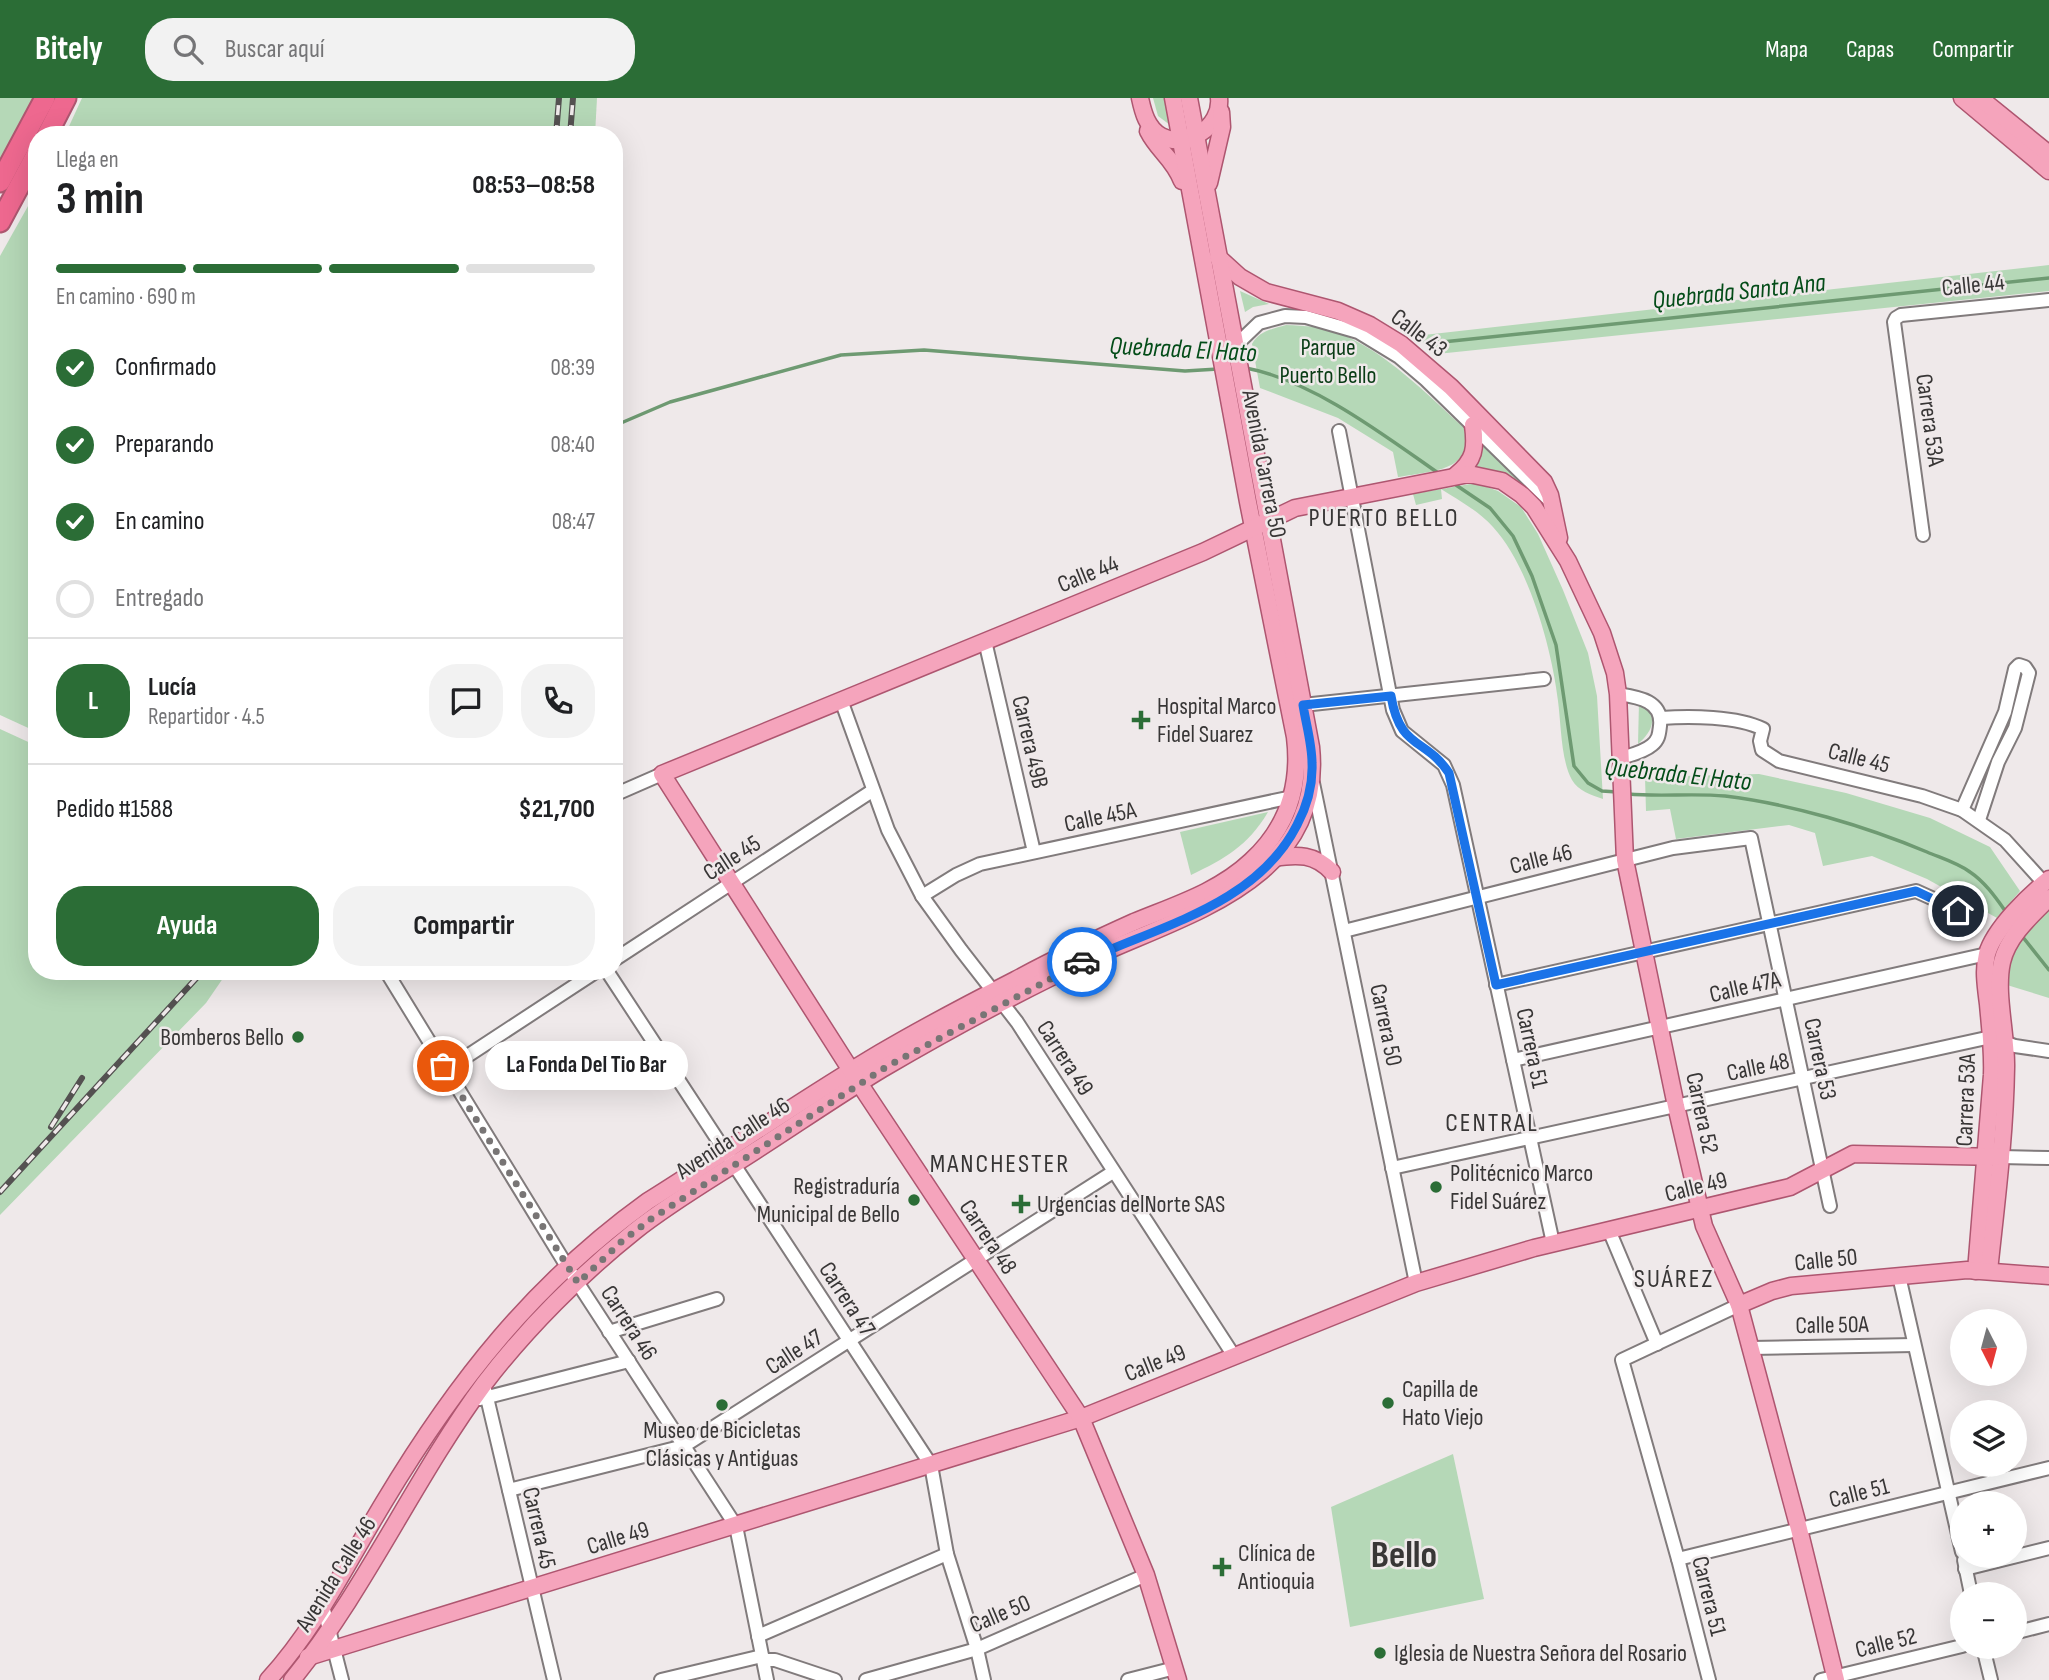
<!DOCTYPE html>
<html lang="es">
<head>
<meta charset="utf-8">
<style>
  :root { --surface:#fff; --page:#f2f2f2; --text:#202124; --muted:#757577; --line:#e0e0e0; --accent:#2b6d36 }
  body { margin:0; font-family:"Sofia Sans Condensed",sans-serif; background:var(--page); color:var(--text); height:100vh; display:flex; flex-direction:column; font-size:26px; white-space:nowrap }
  * { box-sizing:border-box; margin:0 }
  p { font-size:23px; color:var(--muted) }
  .icon { flex:none; width:38px; height:38px; fill:none; stroke:currentColor; stroke-width:2; stroke-linecap:round; stroke-linejoin:round }
  .map { position:relative; flex:1; overflow:hidden }
  .details { position:absolute; left:28px; top:28px; width:595px; height:854px; display:flex; flex-direction:column; background:var(--surface); border-radius:28px; box-shadow:0 7px 28px #0002 }
  .details>* { flex:none }
  .needle { width:46px; rotate:174deg }
  .tools { position:absolute; left:1950px; top:1211px; display:grid; gap:14px }
  .tools a { display:grid; place-items:center; width:77px; height:77px; border-radius:50%; background:var(--surface); box-shadow:0 7px 28px #0002; font-size:35px }
  .pin { position:absolute; display:grid; place-items:center; width:60px; height:60px; color:#fff; margin:-30px; border:4px solid #fff; border-radius:50%; box-shadow:0 2px 7px #0007 }
  .courier { position:absolute; display:grid; place-items:center; width:70px; height:70px; margin:-35px; border:5px solid #1a73e8; border-radius:50%; background:#fff; color:#222; box-shadow:0 2px 9px #0007 }
  .bubble { position:absolute; height:49px; border-radius:24px; background:var(--surface); box-shadow:0 7px 28px #0002; font-size:23px; font-weight:700; line-height:49px; text-align:center }
  .overview em { font-style:normal; font-weight:700 }
  .overview div { display:flex; flex-direction:column-reverse }
  .overview { display:flex; align-items:center; justify-content:space-between; height:119px; padding:0 28px }
  h1 { font-size:46px; font-weight:700; line-height:52px }
  .bar { display:grid; grid-template-columns:repeat(4,1fr); gap:10px 7px; align-content:center; height:84px; padding:0 28px }
  .bar i { height:9px; border-radius:5px; background:var(--line) }
  .bar .on { background:var(--accent) }
  .bar p { grid-column:span 4 }
  .line { display:flex; align-items:center; gap:18px; padding:0 28px; border-top:2px solid var(--line) }
  .line div { flex:1 }
  .round { display:grid; place-items:center; flex:none; width:74px; height:74px; border-radius:28px; background:var(--page) }
  ol { padding:0 28px; list-style:none }
  li { display:flex; align-items:center; gap:21px; height:77px }
  li p { margin-inline-start:auto }
  li .icon { padding:7px; border-radius:50%; background:var(--accent); color:#fff; stroke-width:4 }
  li:last-child { color:var(--muted) }
  li i { width:38px; height:38px; border:4px solid var(--line); border-radius:50% }
  .action { display:flex; gap:14px; margin-top:auto; padding:14px 28px }
  .action a { flex:1; height:80px; border-radius:28px; background:var(--accent); color:#fff; font-size:28px; font-weight:700; line-height:80px; text-align:center }
  .action a+a { background:var(--page); color:var(--text) }
  header { display:flex; align-items:center; gap:42px; box-sizing:border-box; height:98px; padding:0 35px; background:var(--accent); color:#fff }
  header strong { font-size:33px }
  nav { display:flex; gap:38px; margin-inline-start:auto; font-size:24px }
  .search { width:490px; height:63px; background:var(--page); display:flex; align-items:center; gap:18px; box-sizing:border-box; padding:0 24px; border-radius:28px; color:var(--muted); font-size:26px }
  .map>svg:first-child { display:block }
</style>
</head>
<body>
<header>
<strong>Bitely</strong>
<div class="search"><svg class="icon" aria-label="search" viewBox="0 0 24 24"><circle cx="10" cy="10" r="6"/><path d="M15 15l6 6"/></svg>Buscar aquí</div>
<nav><a>Mapa</a><a>Capas</a><a>Compartir</a></nav>
</header>
<div class="map">
<svg width="2049" height="1582" viewBox="0 0 2049 1582">
  <rect width="100%" height="100%" fill="#efe9ea"/>
  <!-- green -->
  <g fill="#b5d8b7">
    <polygon points="0,0 35,0 0,68"/>
    <polygon points="82,0 597,0 595,37 65,37"/>
    <polygon points="1153,0 1165,0 1170,27 1158,18"/>
    <polygon points="37,92 37,634 0,617 0,158"/>
    <polygon points="2049,167 2049,193 1437,256 1415,238"/>
    <polygon points="1240,193 1269,206 1253,209 1245,214"/>
    <path d="M 1286,227 C 1304,228 1323,228 1339,235 C 1386,254 1427,296 1464,330 C 1476,374 1429,373 1398,379 L 1393,354 L 1338,320 L 1260,290 L 1252,246 C 1259,233 1272,231 1286,227 Z"/>
    <polygon points="1484,346 1539,402 1548,418 1467,371 1479,356"/>
    <path d="M 1476,385 L 1498,393 L 1521,409 L 1538,436 L 1563,492 L 1588,555 L 1597,598 L 1603,701 C 1592,697 1578,693 1572,682 C 1561,663 1561,625 1558,603 C 1552,551 1529,468 1493,429 C 1479,413 1458,402 1441,391 L 1442,401 L 1416,407 L 1413,396 Z"/>
    <path d="M 1639,604 C 1659,617 1654,632 1638,646 Z"/>
    <polygon points="0,631 37,648 37,873 228,873 206,905 0,1117"/>
    <polygon points="1759,676 1846,695 1930,720 1990,749 2020,793 1997,820 1927,781 1872,758 1823,768 1815,735 1789,727 1676,741 1670,711 1646,713 1645,679"/>
    <path d="M 1268,714 C 1248,748 1224,761 1191,777 L 1180,734 Z"/>
    <polygon points="2049,809 2049,900 2007,887 2008,856 2019,839"/>
    <polygon points="1453,1356 1484,1501 1350,1529 1331,1409"/>
  </g>
  <g fill="none" stroke-linecap="round" stroke-linejoin="round">
    <!-- stream -->
    <g stroke="#6e9a72" stroke-width="3.5">
      <polyline points="1433,245 2049,180"/>
      <path d="M 1246,270 C 1314,283 1385,338 1441,377"/>
      <polyline points="614,328 670,304 841,257 924,252 1185,273 1218,271"/>
      <polyline points="1453,385 1490,410 1513,438 1532,478 1556,547 1574,668 1588,685 1602,693 1617,694"/>
      <path d="M 1628,696 C 1660,699 1693,695 1725,698 C 1791,706 1865,728 1927,754 C 1941,760 1958,765 1970,774 C 1985,784 1996,800 2006,814"/>
      <polyline points="2022,838 2049,872"/>
    </g>
    <!-- minor casing -->
    <g stroke="#817b7c" stroke-width="16">
      <g id="minor">
        <polyline points="1234,249 1259,225 1285,218 1306,219 1358,234 1399,259 1426,282 1551,404"/>
        <polyline points="1339,333 1393,612 1402,633 1444,667 1453,687 1553,1145"/>
        <polyline points="1923,437 1894,224 1896,220 1901,217 2049,202"/>
        <polyline points="985,543 1034,754"/>
        <path d="M 1618,596 C 1637,599 1663,602 1660,628 C 1659,636 1659,641 1652,647 C 1644,654 1631,657 1621,660"/>
        <polyline points="841,602 888,732 922,798 961,852 1017,924 1234,1258"/>
        <polyline points="1303,607 1544,581"/>
        <path d="M 1661,620 C 1689,618 1737,618 1763,631 L 1760,643 L 1762,652 L 1779,663 L 1922,698 L 1962,712 L 2005,742 L 2044,785"/>
        <polyline points="1313,685 1416,1185"/>
        <polyline points="614,697 662,676"/>
        <polyline points="1962,712 2005,614 2015,571 2019,567 2025,569 2029,575 2015,630 1998,664 1979,722"/>
        <polyline points="922,798 956,777 980,766 1292,699"/>
        <polyline points="1344,833 1673,750 1751,740 1830,1108"/>
        <polyline points="614,862 872,693"/>
        <polyline points="386,873 568,1170 736,1428 767,1582"/>
        <polyline points="607,873 931,1367 947,1456 977,1551 984,1582"/>
        <polyline points="1496,887 1916,793 1958,812"/>
        <polyline points="1513,962 1987,856"/>
        <polyline points="446,972 597,873"/>
        <polyline points="2001,1059 2049,1060"/>
        <polyline points="1392,1070 1991,939 2015,948 2049,953"/>
        <polyline points="1609,1132 1657,1246"/>
        <polyline points="1899,1178 1962,1454"/>
        <polyline points="609,1234 717,1201"/>
        <polyline points="1751,1250 1914,1247"/>
        <polyline points="484,1287 554,1582"/>
        <polyline points="480,1301 629,1263"/>
        <polyline points="509,1392 684,1348 1113,1074"/>
        <polyline points="1678,1461 2049,1370"/>
        <polyline points="1964,1462 1971,1496"/>
        <polyline points="1965,1471 2049,1450"/>
        <polyline points="323,1508 342,1582"/>
        <polyline points="2014,1535 2049,1526"/>
        <polyline points="758,1538 947,1456"/>
        <polyline points="1983,1549 1991,1582"/>
        <polyline points="763,1562 775,1562 835,1582"/>
        <polyline points="661,1582 762,1558"/>
        <polyline points="866,1582 977,1551 1146,1477"/>
        <polyline points="1128,1582 1175,1570"/>
        <polyline points="1709,1582 1678,1461 1622,1262 1739,1207"/>
        <polyline points="1821,1582 1962,1548"/>
      </g>
    </g>
    <!-- major casing -->
    <g stroke="#ae5670" stroke-width="19">
      <g id="major">
        <path d="M 1140,0 C 1143,14 1147,30 1161,38 C 1186,52 1222,29 1219,0"/>
        <polyline points="1962,0 2049,73"/>
        <polyline points="1980,0 2049,56"/>
        <path d="M 1148,33 C 1158,53 1173,60 1182,83"/>
        <polyline points="1209,85 1222,29 1221,14"/>
        <polyline points="1218,159 1240,179 1266,194 1338,213 1370,227 1401,246 1451,289 1544,384 1550,397 1559,440"/>
        <path d="M 1456,377 C 1475,362 1476,350 1473,327"/>
        <path d="M 1274,760 C 1298,756 1315,756 1332,774"/>
        <path d="M 1976,1173 L 1992,977 C 1993,953 1990,929 1988,906 C 1986,890 1983,872 1987,856 C 1994,831 2029,797 2049,781"/>
        <path d="M 1989,1173 C 1996,1106 2005,1038 2006,970 C 2007,937 1995,896 2002,864 C 2008,838 2031,818 2049,800"/>
        <polyline points="1739,1207 1772,1193 1791,1188 1967,1172 2049,1178"/>
        <polyline points="308,1559 1081,1320 1416,1185 1534,1150 1790,1089 1853,1056 2001,1059"/>
        <path d="M 268,1582 C 316,1530 347,1465 384,1404 C 456,1284 534,1185 648,1103 C 726,1054 801,1002 880,955 C 924,929 970,905 1015,882 C 1054,861 1094,842 1134,824 C 1175,807 1218,794 1251,763 C 1287,730 1301,688 1295,639 L 1248,404 L 1173,0"/>
        <path d="M 292,1582 C 366,1491 414,1381 484,1286 C 526,1231 581,1176 635,1133 C 673,1103 715,1079 755,1053 C 797,1026 839,997 882,971 C 947,933 1017,895 1085,863 C 1180,817 1325,786 1311,649 L 1189,0"/>
        <polyline points="1178,1582 1146,1477 1081,1320 859,985 662,676 1203,454 1295,410 1469,376 1502,383 1522,397 1534,409 1568,463 1602,535 1615,575 1618,596 1625,762 1676,1008 1704,1128 1739,1207 1799,1431 1836,1582"/>
      </g>
    </g>
    <!-- highway casing -->
    <g stroke="#ae5670" stroke-width="23">
      <g id="highway">
        <polyline points="47,37 66,0"/>
        <polyline points="0,84 45,0"/>
        <polyline points="0,124 37,55"/>
      </g>
    </g>
    <!-- minor -->
    <use href="#minor" stroke="#fff" stroke-width="12"/>
    <!-- major -->
    <use href="#major" stroke="#f5a4bc" stroke-width="16"/>
    <!-- highway -->
    <use href="#highway" stroke="#ee688f" stroke-width="19"/>
    <!-- rail casing -->
    <g stroke="#545151" stroke-width="6">
      <g id="rail">
        <polyline points="556,37 559,0"/>
        <polyline points="570,37 573,0"/>
        <polyline points="51,1029 82,980"/>
        <polyline points="0,1094 203,873"/>
      </g>
    </g>
    <!-- rail -->
    <use href="#rail" stroke="#efe9ea" stroke-width="3.5" stroke-dasharray="10" stroke-linecap="butt"/>
  </g>
  <g fill="none" stroke-linecap="round" stroke-linejoin="round">
    <!-- done -->
    <polyline stroke="#787575" stroke-width="7" stroke-dasharray="0 12.6" points="443,968 578,1185 621,1144 651,1121 886,969 1082,864"/>
    <!-- route -->
    <path stroke="#1a73e8" stroke-width="9" d="M 1082,864 C 1158,828 1256,808 1297,727 C 1307,708 1313,687 1312,665 C 1312,646 1306,626 1303,607 L 1391,598 C 1400,652 1425,639 1449,675 L 1496,887 L 1916,793 L 1958,813"/>
  </g>
  <!-- markers -->
  <g fill="#2b6d36" stroke="#efe9ea" stroke-width="2.5">
    <path d="M1137.5 611.5h7v7h7v7h-7v7h-7v-7h-7v-7h7z"/>
    <circle cx="298" cy="939" r="7"/>
    <circle cx="1436" cy="1089" r="7"/>
    <circle cx="914" cy="1102" r="7"/>
    <path d="M1017.5 1095.5h7v7h7v7h-7v7h-7v-7h-7v-7h7z"/>
    <circle cx="1388" cy="1305" r="7"/>
    <circle cx="722" cy="1307" r="7"/>
    <path d="M1218.5 1458.5h7v7h7v7h-7v7h-7v-7h-7v-7h7z"/>
    <circle cx="1380" cy="1555" r="7"/>
  </g>
  <g text-anchor="middle" dominant-baseline="central" stroke-width="5" stroke-linejoin="round" paint-order="stroke">
    <!-- street labels -->
    <g font-size="24" fill="#383636" stroke="#efe9ea">
      <text transform="translate(1973 187) rotate(-6)">Calle 44</text>
      <text transform="translate(1419 235) rotate(37)">Calle 43</text>
      <text transform="translate(1930 322) rotate(82)">Carrera 53A</text>
      <text transform="translate(1264 366) rotate(79)">Avenida Carrera 50</text>
      <text transform="translate(1088 476) rotate(-22)">Calle 44</text>
      <text transform="translate(1030 644) rotate(77)">Carrera 49B</text>
      <text transform="translate(1859 660) rotate(14)">Calle 45</text>
      <text transform="translate(1100 719) rotate(-12)">Calle 45A</text>
      <text transform="translate(732 760) rotate(-33)">Calle 45</text>
      <text transform="translate(1541 761) rotate(-14)">Calle 46</text>
      <text transform="translate(1745 889) rotate(-13)">Calle 47A</text>
      <text transform="translate(1386 927) rotate(78)">Carrera 50</text>
      <text transform="translate(1532 950) rotate(78)">Carrera 51</text>
      <text transform="translate(1065 960) rotate(57)">Carrera 49</text>
      <text transform="translate(1820 961) rotate(78)">Carrera 53</text>
      <text transform="translate(1758 969) rotate(-12)">Calle 48</text>
      <text transform="translate(1966 1002) rotate(-88)">Carrera 53A</text>
      <text transform="translate(1702 1015) rotate(78)">Carrera 52</text>
      <text transform="translate(733 1040) rotate(-33)">Avenida Calle 46</text>
      <text transform="translate(1696 1089) rotate(-14)">Calle 49</text>
      <text transform="translate(988 1139) rotate(56)">Carrera 48</text>
      <text transform="translate(1826 1162) rotate(-6)">Calle 50</text>
      <text transform="translate(847 1201) rotate(57)">Carrera 47</text>
      <text transform="translate(629 1225) rotate(57)">Carrera 46</text>
      <text transform="translate(1832 1227) rotate(-1)">Calle 50A</text>
      <text transform="translate(794 1254) rotate(-33)">Calle 47</text>
      <text transform="translate(1155 1265) rotate(-22)">Calle 49</text>
      <text transform="translate(1859 1395) rotate(-14)">Calle 51</text>
      <text transform="translate(539 1430) rotate(77)">Carrera 45</text>
      <text transform="translate(618 1440) rotate(-17)">Calle 49</text>
      <text transform="translate(336 1476) rotate(-58)">Avenida Calle 46</text>
      <text transform="translate(1709 1498) rotate(76)">Carrera 51</text>
      <text transform="translate(1000 1516) rotate(-23)">Calle 50</text>
      <text transform="translate(1886 1545) rotate(-14)">Calle 52</text>
    </g>
    <!-- park labels -->
    <g font-size="24" fill="#093c15" stroke="#efe9ea">
      <text x="1328" y="249">Parque<tspan x="1328" dy="28">Puerto Bello</tspan></text>
    </g>
    <!-- poi labels -->
    <g font-size="24" fill="#383636" stroke="#efe9ea" text-anchor="start">
      <text x="1157" y="608">Hospital Marco<tspan x="1157" dy="28">Fidel Suarez</tspan></text>
      <text x="284" y="939" text-anchor="end">Bomberos Bello</text>
      <text x="1450" y="1075">Politécnico Marco<tspan x="1450" dy="28">Fidel Suárez</tspan></text>
      <text x="900" y="1088" text-anchor="end">Registraduría<tspan x="900" dy="28">Municipal de Bello</tspan></text>
      <text x="1037" y="1106">Urgencias delNorte SAS</text>
      <text x="1402" y="1291">Capilla de<tspan x="1402" dy="28">Hato Viejo</tspan></text>
      <text x="722" y="1332" text-anchor="middle">Museo de Bicicletas<tspan x="722" dy="28">Clásicas y Antiguas</tspan></text>
      <text x="1238" y="1455">Clínica de<tspan x="1238" dy="28">Antioquia</tspan></text>
      <text x="1394" y="1555">Iglesia de Nuestra Señora del Rosario</text>
    </g>
    <!-- water labels -->
    <g font-size="26" font-style="italic" fill="#034c18" stroke="#efe9ea">
      <text transform="translate(1739 194) rotate(-6)">Quebrada Santa Ana</text>
      <text transform="translate(1183 252) rotate(3)">Quebrada El Hato</text>
      <text transform="translate(1678 677) rotate(6)">Quebrada El Hato</text>
    </g>
    <!-- neighbourhood labels -->
    <g font-size="26" letter-spacing="2" fill="#383636" stroke="#efe9ea">
      <text x="1384" y="420">PUERTO BELLO</text>
      <text x="1492" y="1025">CENTRAL</text>
      <text x="1000" y="1066">MANCHESTER</text>
      <text x="1674" y="1181">SUÁREZ</text>
    </g>
    <!-- town labels -->
    <g font-size="38" font-weight="bold" fill="#383636" stroke="#efe9ea">
      <text x="1404" y="1457">Bello</text>
    </g>
  </g>
</svg>
<div class="tools">
<a><svg class="needle" viewBox="-14 -14 28 28"><path d="M0-13l5 13h-10z" fill="#e53935"/><path d="M0 13l5-13h-10z" fill="#757577"/></svg></a>
<a><svg class="icon" aria-label="layers" viewBox="0 0 24 24"><path d="M12 4l9 5-9 5-9-5zM3 14l9 5 9-5"/></svg></a>
<a>+</a>
<a>−</a>
</div>
<div class="pin" style="left:443px;top:968px;background:#ea580c"><svg class="icon" aria-label="bag" viewBox="0 0 24 24"><path d="M5 8h14l-1 12H6zM9 8a3 3 0 0 1 6 0"/></svg></div>
<div class="pin" style="left:1958px;top:813px;background:#1f2937"><svg class="icon" aria-label="home" viewBox="0 0 24 24"><path d="M3 11l9-7 9 7M6 9v11h12V9"/></svg></div>
<div class="courier" style="left:1082px;top:864px"><svg class="icon" aria-label="car" viewBox="0 0 24 24"><path d="M5 17H2v-5l4-1 3-4h7l3 4 3 1v5h-3M9 17h6M6 11h13"/><circle cx="7" cy="17" r="2"/><circle cx="17" cy="17" r="2"/></svg></div>
<div class="bubble" style="left:485px;top:943px;width:203px">La Fonda Del Tio Bar</div>
<section class="details">
<div class="overview"><div><h1>3 min</h1><p>Llega en</p></div><em>08:53–08:58</em></div>
<div class="bar"><i class="on"></i><i class="on"></i><i class="on"></i><i></i><p>En camino · 690 m</p></div>
<ol>
<li><svg class="icon" aria-label="check" viewBox="0 0 24 24"><path d="M5 12l5 5 9-10"/></svg>Confirmado<p>08:39</p></li>
<li><svg class="icon" aria-label="check" viewBox="0 0 24 24"><path d="M5 12l5 5 9-10"/></svg>Preparando<p>08:40</p></li>
<li><svg class="icon" aria-label="check" viewBox="0 0 24 24"><path d="M5 12l5 5 9-10"/></svg>En camino<p>08:47</p></li>
<li><i></i>Entregado</li>
</ol>
<div class="line" style="height:126px"><b class="round" style="background:var(--accent);color:#fff">L</b><div><b>Lucía</b><p>Repartidor · 4.5</p></div><a class="round"><svg class="icon" aria-label="chat" viewBox="0 0 24 24"><path d="M4 5h16v11H9l-5 4z"/></svg></a><a class="round"><svg class="icon" aria-label="phone" viewBox="0 0 24 24"><path d="M5 4h4l2 5-3 2q2 4 5 5l2-3 5 2v4C11 20 4 13 5 4z"/></svg></a></div>
<div class="line" style="height:91px"><div>Pedido #1588</div><b>$21,700</b></div>
<div class="action"><a>Ayuda</a><a>Compartir</a></div>
</section>
</div>
</body>
</html>
